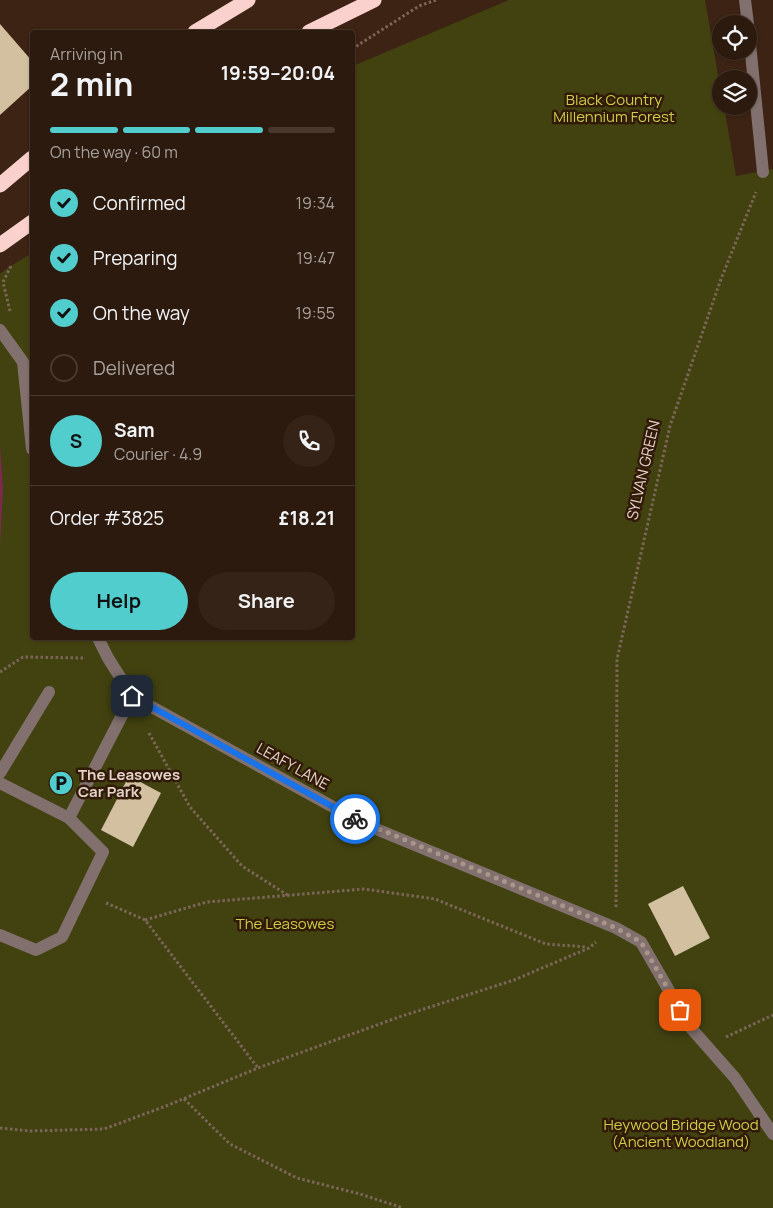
<!DOCTYPE html>
<html lang="en">
<head>
<meta charset="utf-8">
<style>
  :root { --surface:#2d1a0e; --page:#352317; --text:#f1f3f6; --muted:#a7a19e; --line:#48382e; --accent:#52cdcd }
  body { margin:0; font-family:Manrope,sans-serif; background:var(--page); color:var(--text); height:100vh; display:flex; flex-direction:column; font-size:19px; white-space:nowrap }
  * { box-sizing:border-box; margin:0 }
  p { font-size:16px; color:var(--muted) }
  .icon { flex:none; width:28px; height:28px; fill:none; stroke:currentColor; stroke-width:2; stroke-linecap:round; stroke-linejoin:round }
  .map { position:relative; flex:1; overflow:hidden }
  .side { position:absolute; left:30px; top:30px; width:325px; height:610px; display:flex; flex-direction:column; background:var(--surface); border-radius:5px; box-shadow:0 1px 4px #0004,0 0 0 1px var(--line) }
  .side>* { flex:none }
  .fabs { position:absolute; left:712px; top:15px; display:grid; gap:10px }
  .fabs a { display:grid; place-items:center; width:45px; height:45px; border-radius:50%; background:var(--surface); box-shadow:0 1px 4px #0004,0 0 0 1px var(--line); font-size:25px }
  .pin { position:absolute; display:grid; place-items:center; width:42px; height:42px; color:#fff; margin:-21px; border-radius:10px; box-shadow:0 2px 8px #0006 }
  .courier { position:absolute; display:grid; place-items:center; width:50px; height:50px; margin:-25px; border:4px solid #1a73e8; border-radius:50%; background:#fff; color:#222; box-shadow:0 1px 6px #0007 }
  .overview em { font-style:normal; font-weight:700 }
  .overview div { display:flex; flex-direction:column-reverse }
  .overview { display:flex; align-items:center; justify-content:space-between; height:85px; padding:0 20px }
  h1 { font-size:32px; font-weight:700; line-height:38px }
  .bar { display:grid; grid-template-columns:repeat(4,1fr); gap:8px 5px; align-content:center; height:60px; padding:0 20px }
  .bar i { height:6px; border-radius:4px; background:var(--line) }
  .bar .current { background:var(--accent) }
  .bar p { grid-column:span 4 }
  .line { display:flex; align-items:center; gap:12px; padding:0 20px; border-top:1px solid var(--line) }
  .line div { flex:1 }
  .round { display:grid; place-items:center; flex:none; width:52px; height:52px; border-radius:26px; background:var(--page) }
  ol { padding:0 20px; list-style:none }
  li { display:flex; align-items:center; gap:15px; height:55px }
  li p { margin-inline-start:auto }
  li .icon { padding:5px; border-radius:50%; background:var(--accent); color:#111; stroke-width:4 }
  li:last-child { color:var(--muted) }
  li i { width:28px; height:28px; border:2px solid var(--line); border-radius:50% }
  .button { display:flex; gap:10px; margin-top:auto; padding:10px 20px }
  .button a { flex:1; height:58px; border-radius:30px; background:var(--accent); color:#111; font-size:20px; font-weight:700; line-height:58px; text-align:center }
  .button a+a { background:var(--page); color:var(--text) }
  .map>svg:first-child { display:block }
</style>
</head>
<body>
<div class="map">
<svg width="773" height="1208" viewBox="0 0 773 1208">
  <rect width="100%" height="100%" fill="#3c2313"/>
  <!-- green -->
  <polygon fill="#424211" points="509,0 705,0 721,92 721,106 724,106 736,176 773,169 773,1208 0,1208 0,274 6,269 32,253 32,638 352,638 353,66"/>
  <!-- water -->
  <polygon fill="#7e284f" points="0,445 3,488 0,545"/>
  <!-- building -->
  <g fill="#d2c0a1">
    <polygon points="0,24 32,61 32,86 0,115"/>
    <polygon points="129,776 161,793 133,847 101,830"/>
    <polygon points="683,886 710,938 675,956 648,904"/>
  </g>
  <g fill="none" stroke-linecap="round" stroke-linejoin="round">
    <!-- path -->
    <g stroke="#7c6658" stroke-width="3" stroke-dasharray="2.5 2.5" stroke-linecap="butt">
      <polyline points="352,49 419,6 436,0"/>
      <polyline points="10,311 3,282 11,266"/>
      <polyline points="0,672 23,657 85,658"/>
      <polyline points="149,733 190,807 242,866 289,896"/>
      <polyline points="106,903 145,920 258,1068"/>
      <polyline points="616,907 617,659 670,426 721,279 756,192"/>
      <polyline points="145,920 207,902 364,889 435,899 546,944 587,947"/>
      <polyline points="726,1037 773,1015"/>
      <polyline points="184,1099 230,1144 297,1178 360,1194 403,1208"/>
      <polyline points="0,1128 30,1131 104,1129 166,1106 258,1068 399,1017 514,980 589,948 596,942"/>
    </g>
    <!-- minor -->
    <g stroke="#81706e" stroke-width="12">
      <polyline points="745,0 748,24"/>
      <polyline points="749,34 763,172"/>
      <polyline points="0,330 23,362 32,449"/>
      <polyline points="98,638 108,658 132,696 364,824 616,928 641,942 690,1027 735,1078 773,1134"/>
      <polyline points="0,773 49,692"/>
      <polyline points="0,783 69,818 103,852 62,937 36,950 0,935"/>
      <polyline points="69,818 132,696"/>
    </g>
    <!-- highway -->
    <g stroke="#fad1cd" stroke-width="15">
      <polyline points="195,32 248,0"/>
      <polyline points="309,32 374,0"/>
      <polyline points="0,185 32,158"/>
      <polyline points="0,245 32,222"/>
    </g>
  </g>
  <g fill="none" stroke-linecap="round" stroke-linejoin="round">
    <!-- done -->
    <polyline stroke="#a99589" stroke-width="5" stroke-dasharray="0 9" points="355,819 616,928 641,942 680,1010"/>
    <!-- route -->
    <polyline stroke="#1a73e8" stroke-width="6" points="132,696 355,819"/>
  </g>
  <!-- icons -->
  <defs>
    <g id="parking-disc" transform="scale(1.25)"><circle r="9.5" fill="#52cdcd" stroke="#321a09"/><path d="M-3.5-5.5H1a3.5 3.5 0 0 1 0 7H-1V5.5H-3.5ZM-1-3.4V-.6H.8a1.4 1.4 0 0 0 0-2.8Z" fill="#111"/></g>
  </defs>
  <g fill-rule="evenodd">
    <use href="#parking-disc" x="61" y="783"/>
  </g>
  <g text-anchor="middle" dominant-baseline="central" stroke-width="5" stroke-linejoin="round" paint-order="stroke">
    <!-- park labels -->
    <g font-size="15" fill="#ccce45" stroke="#321a09">
      <text x="614" y="99">Black Country<tspan x="614" dy="17">Millennium Forest</tspan></text>
      <text x="285" y="923">The Leasowes</text>
      <text x="681" y="1124">Heywood Bridge Wood<tspan x="681" dy="17">(Ancient Woodland)</tspan></text>
    </g>
    <!-- street labels -->
    <g font-size="15" fill="#e3d2c8" stroke="#321a09">
      <text transform="translate(643 470) rotate(-77)">SYLVAN GREEN</text>
      <text transform="translate(293 766) rotate(29)">LEAFY LANE</text>
    </g>
    <!-- poi labels -->
    <g font-size="15" font-weight="bold" fill="#e3d2c8" stroke="#321a09" text-anchor="start">
      <text x="78" y="774">The Leasowes<tspan x="78" dy="17">Car Park</tspan></text>
    </g>
  </g>
</svg>
<div class="fabs">
<a><svg class="icon" aria-label="locate" viewBox="0 0 24 24"><circle cx="12" cy="12" r="6"/><path d="M12 2v4M12 18v4M2 12h4M18 12h4"/></svg></a>
<a><svg class="icon" aria-label="layers" viewBox="0 0 24 24"><path d="M12 4l9 5-9 5-9-5zM3 14l9 5 9-5"/></svg></a>
</div>
<div class="pin" style="left:680px;top:1010px;background:#ea580c"><svg class="icon" aria-label="bag" viewBox="0 0 24 24"><path d="M5 8h14l-1 12H6zM9 8a3 3 0 0 1 6 0"/></svg></div>
<div class="pin" style="left:132px;top:696px;background:#1f2937"><svg class="icon" aria-label="home" viewBox="0 0 24 24"><path d="M3 11l9-7 9 7M6 9v11h12V9"/></svg></div>
<div class="courier" style="left:355px;top:819px"><svg class="icon" aria-label="bike" viewBox="0 0 24 24"><circle cx="6" cy="16" r="4"/><circle cx="18" cy="16" r="4"/><path d="M6 16l4-8h5l3 8M10 8l3 8H6M13 5h3"/></svg></div>
<section class="side">
<div class="overview"><div><h1>2 min</h1><p>Arriving in</p></div><em>19:59–20:04</em></div>
<div class="bar"><i class="current"></i><i class="current"></i><i class="current"></i><i></i><p>On the way · 60 m</p></div>
<ol>
<li><svg class="icon" aria-label="check" viewBox="0 0 24 24"><path d="M5 12l5 5 9-10"/></svg>Confirmed<p>19:34</p></li>
<li><svg class="icon" aria-label="check" viewBox="0 0 24 24"><path d="M5 12l5 5 9-10"/></svg>Preparing<p>19:47</p></li>
<li><svg class="icon" aria-label="check" viewBox="0 0 24 24"><path d="M5 12l5 5 9-10"/></svg>On the way<p>19:55</p></li>
<li><i></i>Delivered</li>
</ol>
<div class="line" style="height:90px"><b class="round" style="background:var(--accent);color:#111">S</b><div><b>Sam</b><p>Courier · 4.9</p></div><a class="round"><svg class="icon" aria-label="phone" viewBox="0 0 24 24"><path d="M5 4h4l2 5-3 2q2 4 5 5l2-3 5 2v4C11 20 4 13 5 4z"/></svg></a></div>
<div class="line" style="height:65px"><div>Order #3825</div><b>£18.21</b></div>
<div class="button"><a>Help</a><a>Share</a></div>
</section>
</div>
</body>
</html>
